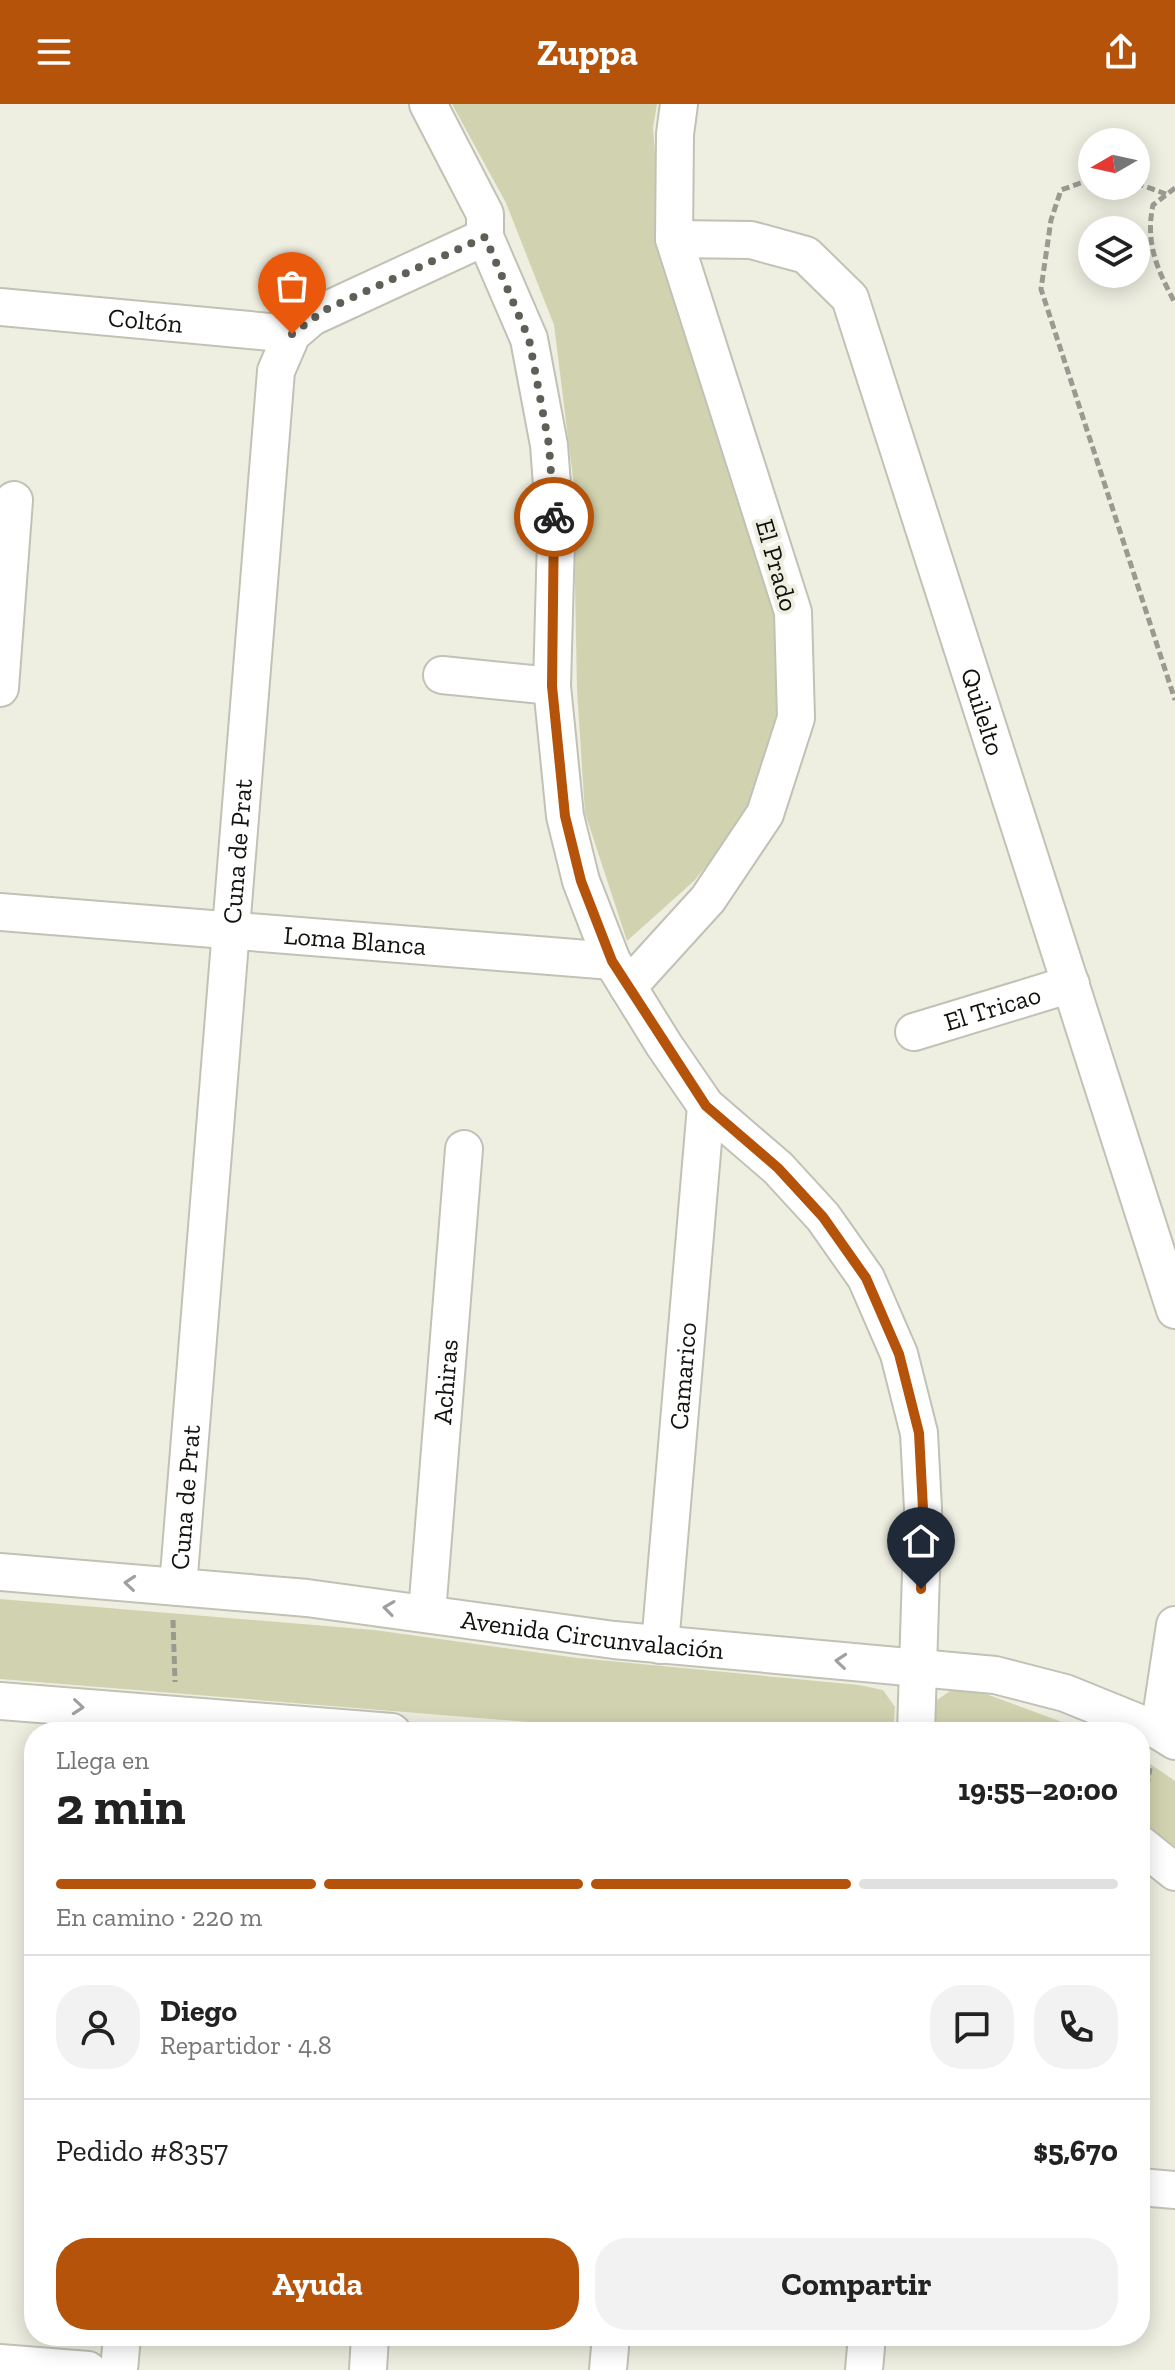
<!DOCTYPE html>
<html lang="es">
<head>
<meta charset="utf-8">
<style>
  :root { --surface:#fff; --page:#f2f2f2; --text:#222; --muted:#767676; --line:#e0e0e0; --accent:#b45309 }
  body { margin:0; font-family:"Zilla Slab",serif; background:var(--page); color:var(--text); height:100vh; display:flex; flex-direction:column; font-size:30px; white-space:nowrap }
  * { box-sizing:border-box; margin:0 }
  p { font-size:26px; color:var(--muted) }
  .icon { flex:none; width:44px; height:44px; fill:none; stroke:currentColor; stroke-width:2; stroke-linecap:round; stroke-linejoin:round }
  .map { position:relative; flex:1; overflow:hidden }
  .sheet { position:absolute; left:24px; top:1618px; width:1126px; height:624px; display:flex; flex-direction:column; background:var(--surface); border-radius:32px; box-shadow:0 4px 20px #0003 }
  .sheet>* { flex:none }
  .needle { width:52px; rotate:261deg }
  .fabs { position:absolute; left:1078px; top:24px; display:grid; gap:16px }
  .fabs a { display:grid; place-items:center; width:72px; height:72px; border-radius:50%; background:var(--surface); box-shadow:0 4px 20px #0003; font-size:40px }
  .pin { position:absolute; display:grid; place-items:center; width:68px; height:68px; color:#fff; margin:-82px -34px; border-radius:50% 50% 50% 0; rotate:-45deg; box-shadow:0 0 8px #0007 }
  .pin .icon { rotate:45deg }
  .courier { position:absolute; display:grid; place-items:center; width:80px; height:80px; margin:-40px; border:6px solid #b45309; border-radius:50%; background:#fff; color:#222; box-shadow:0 2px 10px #0007 }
  .head em { font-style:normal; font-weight:800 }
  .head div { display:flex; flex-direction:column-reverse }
  .head { display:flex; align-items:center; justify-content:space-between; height:136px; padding:0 32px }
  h1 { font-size:52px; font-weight:800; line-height:60px }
  .bar { display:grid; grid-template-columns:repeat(4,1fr); gap:12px 8px; align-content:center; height:96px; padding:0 32px }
  .bar i { height:10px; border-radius:6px; background:var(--line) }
  .bar .on { background:var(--accent) }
  .bar p { grid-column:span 4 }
  .line { display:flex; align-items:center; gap:20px; padding:0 32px; border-top:2px solid var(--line) }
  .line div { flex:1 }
  .round { display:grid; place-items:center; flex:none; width:84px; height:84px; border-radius:32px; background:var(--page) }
  .cta { display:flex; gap:16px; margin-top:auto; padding:16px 32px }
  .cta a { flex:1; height:92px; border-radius:32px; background:var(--accent); color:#fff; font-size:32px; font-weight:800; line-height:92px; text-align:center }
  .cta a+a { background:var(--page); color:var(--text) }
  header { display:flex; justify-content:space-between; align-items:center; height:104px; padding:0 32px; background:var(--accent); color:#fff; font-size:36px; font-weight:800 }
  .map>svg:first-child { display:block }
</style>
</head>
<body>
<header><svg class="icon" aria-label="menu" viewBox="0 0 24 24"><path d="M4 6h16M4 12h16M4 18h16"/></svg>Zuppa<svg class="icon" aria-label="share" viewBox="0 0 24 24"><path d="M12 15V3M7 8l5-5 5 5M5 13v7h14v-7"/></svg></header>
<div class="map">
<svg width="1175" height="2266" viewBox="0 0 1175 2266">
  <rect width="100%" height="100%" fill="#eeefe1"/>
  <!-- green -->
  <g fill="#d1d3b0">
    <polygon points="452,0 657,0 653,24 663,151 784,522 777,625 754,703 694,777 627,837 585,709 577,586 573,374 554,221 506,99"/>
    <polygon points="0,1495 374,1526 578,1554 859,1581 883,1586 895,1603 893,1627 652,1628 0,1575"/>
    <polygon points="953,1585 986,1590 1089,1628 934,1628 934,1598"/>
    <polygon points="1140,1653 1175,1677 1175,1751 1140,1722"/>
  </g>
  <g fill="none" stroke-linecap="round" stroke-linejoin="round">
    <!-- minor casing -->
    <g stroke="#c1c2b5" stroke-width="40">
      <g id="minor">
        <polyline points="428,0 485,110 485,133 529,235 549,341 556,434 552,582 565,712 581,777 612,857 664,941 706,1002 778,1064 823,1113 866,1174 899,1250 919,1329 923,1405 916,1628"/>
        <path id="s1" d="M 674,135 L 751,136 L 806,151 L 850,194 L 1175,1206"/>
        <path id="s2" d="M 0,203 L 292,230"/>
        <polyline points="442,571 552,582"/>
        <polyline points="0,584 14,396"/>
        <path id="s3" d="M 0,808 L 612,857"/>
        <polyline points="628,883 708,795 765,710 796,614 793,508 674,135 675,30 679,0"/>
        <path id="s4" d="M 914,928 L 1071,880"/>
        <path id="s5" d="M 0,1468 L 307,1494 L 614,1536 L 995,1571 L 1065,1589 L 1159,1627 L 1175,1637"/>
        <path id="s6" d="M 178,1483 L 276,267 L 292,230 L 312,213 L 485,133"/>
        <path id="s7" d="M 427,1509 L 464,1045"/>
        <path id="s8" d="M 660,1541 L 706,1002"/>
        <polyline points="0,1597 392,1628"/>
        <polyline points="1159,1627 1175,1521"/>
        <polyline points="1140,1740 1175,1768"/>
        <polyline points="1140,2083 1175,2086"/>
        <polyline points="0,2259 88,2266"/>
        <polyline points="119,2266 122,2232"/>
        <polyline points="368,2266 370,2232"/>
        <polyline points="608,2266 611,2232"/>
        <polyline points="864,2266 867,2232"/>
      </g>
    </g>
    <!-- path -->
    <g stroke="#999a90" stroke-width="5" stroke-dasharray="8 4" stroke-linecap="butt">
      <polyline points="1092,75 1061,86 1051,116 1041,185 1175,596"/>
      <polyline points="1136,79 1166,90"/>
      <path d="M 1175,84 L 1153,101 C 1145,139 1157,165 1175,199"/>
      <polyline points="173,1516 175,1578"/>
      <polyline points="1143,1706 1150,1664"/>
    </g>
    <!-- minor -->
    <use href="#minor" stroke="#fff" stroke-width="36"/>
  </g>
  <!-- one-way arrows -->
  <defs><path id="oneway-chevron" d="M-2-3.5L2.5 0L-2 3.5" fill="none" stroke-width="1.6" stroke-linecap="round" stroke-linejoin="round" transform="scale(2)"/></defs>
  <g stroke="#a0a09e">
    <use href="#oneway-chevron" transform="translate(130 1479) rotate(-175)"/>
    <use href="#oneway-chevron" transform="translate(389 1504) rotate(-172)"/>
    <use href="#oneway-chevron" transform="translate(841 1557) rotate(-175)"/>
    <use href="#oneway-chevron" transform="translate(78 1603) rotate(5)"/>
  </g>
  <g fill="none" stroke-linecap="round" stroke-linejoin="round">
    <!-- done -->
    <polyline stroke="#5e5f57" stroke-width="8" stroke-dasharray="0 14.4" points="292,230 325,206 485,133 529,235 549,341 554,413"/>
    <!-- route -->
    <polyline stroke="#b45309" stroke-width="10" points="554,413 552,582 565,712 581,777 612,857 706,1002 778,1064 823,1113 866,1174 899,1250 919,1329 923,1405 921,1485"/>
  </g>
  <g text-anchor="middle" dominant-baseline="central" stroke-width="8" stroke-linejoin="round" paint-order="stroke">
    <!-- street labels -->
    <g font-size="26" fill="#11110d" stroke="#eeefe1">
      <text stroke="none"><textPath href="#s2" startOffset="146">Coltón</textPath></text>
      <text transform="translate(777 461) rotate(74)">El Prado</text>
      <text stroke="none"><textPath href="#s1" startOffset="630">Quilelto</textPath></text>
      <text stroke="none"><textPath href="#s6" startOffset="738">Cuna de Prat</textPath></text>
      <text stroke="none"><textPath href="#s3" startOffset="356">Loma Blanca</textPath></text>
      <text stroke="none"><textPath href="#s4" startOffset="82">El Tricao</textPath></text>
      <text stroke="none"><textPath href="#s8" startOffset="270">Camarico</textPath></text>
      <text stroke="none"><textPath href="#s7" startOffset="232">Achiras</textPath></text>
      <text stroke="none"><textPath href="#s6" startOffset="90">Cuna de Prat</textPath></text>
      <text stroke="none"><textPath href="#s5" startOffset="596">Avenida Circunvalación</textPath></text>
    </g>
  </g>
</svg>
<div class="fabs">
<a><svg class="needle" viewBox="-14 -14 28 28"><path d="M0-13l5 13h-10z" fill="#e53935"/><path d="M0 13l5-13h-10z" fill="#767676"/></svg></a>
<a><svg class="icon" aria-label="layers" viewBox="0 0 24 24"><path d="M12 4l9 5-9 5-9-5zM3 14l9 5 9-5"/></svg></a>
</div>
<div class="pin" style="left:292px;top:230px;background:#ea580c"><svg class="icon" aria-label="bag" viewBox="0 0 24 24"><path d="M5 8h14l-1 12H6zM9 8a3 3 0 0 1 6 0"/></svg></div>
<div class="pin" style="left:921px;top:1485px;background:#1f2937"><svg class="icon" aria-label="home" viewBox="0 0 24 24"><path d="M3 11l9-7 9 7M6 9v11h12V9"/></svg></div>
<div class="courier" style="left:554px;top:413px"><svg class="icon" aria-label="bike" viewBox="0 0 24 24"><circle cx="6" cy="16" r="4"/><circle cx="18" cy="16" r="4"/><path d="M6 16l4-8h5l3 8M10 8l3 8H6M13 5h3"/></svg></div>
<section class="sheet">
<div class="head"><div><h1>2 min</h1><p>Llega en</p></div><em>19:55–20:00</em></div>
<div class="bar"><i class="on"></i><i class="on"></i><i class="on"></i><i></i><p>En camino · 220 m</p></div>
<div class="line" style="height:144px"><a class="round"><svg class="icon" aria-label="person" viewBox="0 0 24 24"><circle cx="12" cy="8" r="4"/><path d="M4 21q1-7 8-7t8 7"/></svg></a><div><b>Diego</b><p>Repartidor · 4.8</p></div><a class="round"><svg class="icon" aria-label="chat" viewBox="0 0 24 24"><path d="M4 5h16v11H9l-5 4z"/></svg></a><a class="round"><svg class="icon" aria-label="phone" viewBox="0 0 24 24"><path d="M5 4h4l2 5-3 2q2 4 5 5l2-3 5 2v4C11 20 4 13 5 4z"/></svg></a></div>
<div class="line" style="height:104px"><div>Pedido #8357</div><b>$5,670</b></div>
<div class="cta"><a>Ayuda</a><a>Compartir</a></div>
</section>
</div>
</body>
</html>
